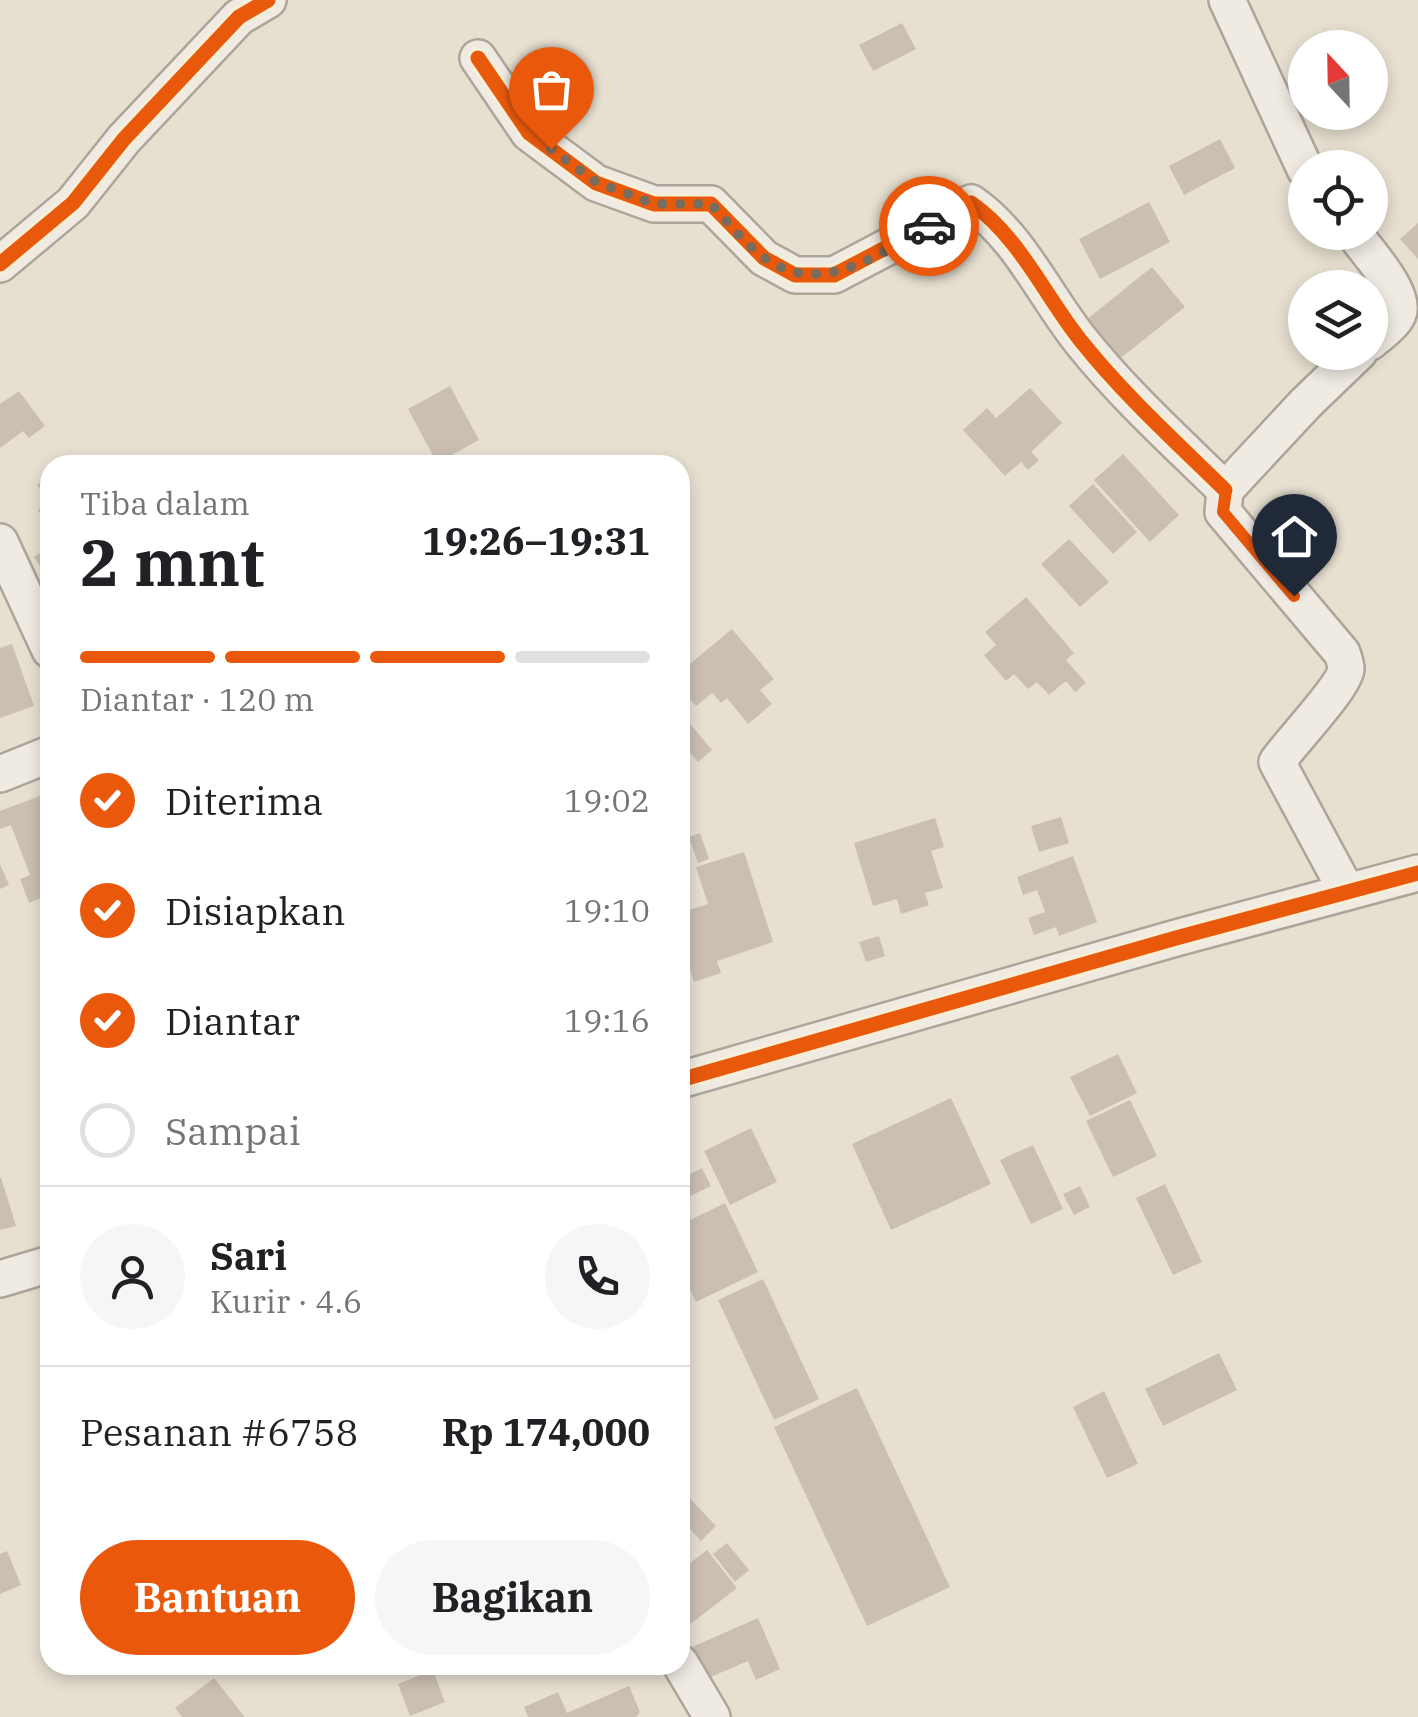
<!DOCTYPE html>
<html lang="id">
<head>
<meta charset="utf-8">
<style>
  :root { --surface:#fff; --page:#f6f6f6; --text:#202124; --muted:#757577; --line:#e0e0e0; --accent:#ea580c }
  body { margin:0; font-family:"IBM Plex Serif",serif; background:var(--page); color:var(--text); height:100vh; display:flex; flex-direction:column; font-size:38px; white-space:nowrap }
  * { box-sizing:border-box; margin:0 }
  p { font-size:32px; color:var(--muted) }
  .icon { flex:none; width:55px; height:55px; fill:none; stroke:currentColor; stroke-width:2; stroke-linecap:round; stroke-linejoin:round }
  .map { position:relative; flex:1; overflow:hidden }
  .side { position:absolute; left:40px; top:455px; width:650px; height:1220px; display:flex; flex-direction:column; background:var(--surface); border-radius:30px; box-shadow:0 5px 15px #0003 }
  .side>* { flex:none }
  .needle { width:65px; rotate:338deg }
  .buttons { position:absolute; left:1288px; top:30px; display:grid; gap:20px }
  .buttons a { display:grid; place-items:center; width:100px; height:100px; border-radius:50%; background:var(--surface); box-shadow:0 5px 15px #0003; font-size:50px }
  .pin { position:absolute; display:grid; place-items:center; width:85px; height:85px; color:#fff; margin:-102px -42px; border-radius:50% 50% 50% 0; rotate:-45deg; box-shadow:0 0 10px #0007 }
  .pin .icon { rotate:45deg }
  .courier { position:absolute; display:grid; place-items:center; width:100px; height:100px; margin:-50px; border:8px solid #ea580c; border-radius:50%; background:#fff; color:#222; box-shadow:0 2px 12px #0007 }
  .overview em { font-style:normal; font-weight:700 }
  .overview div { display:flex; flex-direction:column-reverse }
  .overview { display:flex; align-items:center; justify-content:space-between; height:170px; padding:0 40px }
  h1 { font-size:65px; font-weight:700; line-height:75px }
  .bar { display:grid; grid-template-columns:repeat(4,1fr); gap:15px 10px; align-content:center; height:120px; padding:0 40px }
  .bar i { height:12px; border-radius:8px; background:var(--line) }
  .bar .active { background:var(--accent) }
  .bar p { grid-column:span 4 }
  .line { display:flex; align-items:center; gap:25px; padding:0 40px; border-top:2px solid var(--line) }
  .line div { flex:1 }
  .round { display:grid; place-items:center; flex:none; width:105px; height:105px; border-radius:52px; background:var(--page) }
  ol { padding:0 40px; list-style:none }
  li { display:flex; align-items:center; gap:30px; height:110px }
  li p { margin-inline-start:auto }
  li .icon { padding:10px; border-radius:50%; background:var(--accent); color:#fff; stroke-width:4 }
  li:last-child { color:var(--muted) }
  li i { width:55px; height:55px; border:5px solid var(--line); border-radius:50% }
  .button { display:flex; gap:20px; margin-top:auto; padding:20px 40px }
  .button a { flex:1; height:115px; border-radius:60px; background:var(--accent); color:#fff; font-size:40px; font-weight:700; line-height:115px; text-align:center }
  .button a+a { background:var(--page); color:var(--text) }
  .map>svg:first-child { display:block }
</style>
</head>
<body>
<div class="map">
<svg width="1418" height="1717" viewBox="0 0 1418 1717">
  <rect width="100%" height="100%" fill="#e7e0d1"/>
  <!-- building -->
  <g fill="#cbbfb2">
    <polygon points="902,23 916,49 873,71 859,45"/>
    <polygon points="1220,139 1235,168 1184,195 1169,166"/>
    <polygon points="1149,202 1170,242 1100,279 1079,239"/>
    <polygon points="1418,223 1418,259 1400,239"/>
    <polygon points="1152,267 1185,307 1108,368 1086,320"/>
    <polygon points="450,386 479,440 437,463 408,409"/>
    <polygon points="1030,388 1062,423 1031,452 1039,460 1028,470 1021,462 1005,476 963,430 987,408 996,418"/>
    <polygon points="19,391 45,426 29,438 23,431 0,448 0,404"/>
    <polygon points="1123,454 1179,515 1150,542 1094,480"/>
    <polygon points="50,477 50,529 38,510 49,503 37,485"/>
    <polygon points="1093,484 1137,532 1113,554 1069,506"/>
    <polygon points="1069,539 1109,582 1080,607 1041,564"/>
    <polygon points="50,547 50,581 34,557"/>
    <polygon points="1026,597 1074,653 1066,660 1086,683 1075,692 1066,681 1049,695 1037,682 1028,689 1014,674 1006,681 984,655 996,645 985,632"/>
    <polygon points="732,629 774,679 760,690 772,704 748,724 727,698 721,703 712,693 696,706 680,687 680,672"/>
    <polygon points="12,644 34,706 0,718 0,648"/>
    <polygon points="687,720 712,750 698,762 680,741 680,725"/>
    <polygon points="45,794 50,808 50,894 29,903 20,879 30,875 11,825 0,829 0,811"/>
    <polygon points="1061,817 1069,843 1039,852 1031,826"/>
    <polygon points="935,818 944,847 931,851 943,888 925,893 929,905 901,914 897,899 873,906 854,843"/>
    <polygon points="700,833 709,859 698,863 689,837"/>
    <polygon points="744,852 773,942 717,961 721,973 694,982 690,969 680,973 680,913 708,904 696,867"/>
    <polygon points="1073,856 1097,922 1059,936 1056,927 1034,935 1028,918 1045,912 1037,890 1023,895 1017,877"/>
    <polygon points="0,864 9,885 0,889"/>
    <polygon points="879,936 885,956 866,962 859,942"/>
    <polygon points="1118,1054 1137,1093 1090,1116 1070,1077"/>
    <polygon points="951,1098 991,1184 891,1230 852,1144"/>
    <polygon points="1130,1100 1157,1156 1113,1177 1086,1121"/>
    <polygon points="751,1128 777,1182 730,1205 704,1151"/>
    <polygon points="1033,1145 1063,1209 1031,1224 1000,1160"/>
    <polygon points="680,1154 690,1174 702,1168 711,1186 682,1200 689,1214 680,1218"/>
    <polygon points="1,1177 16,1226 0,1230 0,1178"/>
    <polygon points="1165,1184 1202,1262 1173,1275 1136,1198"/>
    <polygon points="1080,1186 1090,1207 1074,1215 1063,1194"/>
    <polygon points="725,1203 758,1272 696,1302 680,1268 680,1225"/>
    <polygon points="763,1279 819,1399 774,1420 718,1300"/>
    <polygon points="1219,1353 1237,1390 1163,1426 1145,1389"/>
    <polygon points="857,1388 950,1587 867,1626 774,1427"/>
    <polygon points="1104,1391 1138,1464 1107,1478 1073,1407"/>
    <polygon points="683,1491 716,1526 701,1541 690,1529 680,1538 680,1494"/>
    <polygon points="727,1543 749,1570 735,1582 713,1554"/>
    <polygon points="707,1550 737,1588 688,1626 680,1616 680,1571"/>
    <polygon points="7,1551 21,1585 0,1594 0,1554"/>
    <polygon points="758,1618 780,1669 756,1680 748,1661 706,1679 692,1647"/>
    <polygon points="433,1670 445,1702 410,1716 398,1684"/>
    <polygon points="214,1678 245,1717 182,1717 175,1708"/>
    <polygon points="629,1686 640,1712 636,1717 528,1717 524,1707 558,1692 567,1713"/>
  </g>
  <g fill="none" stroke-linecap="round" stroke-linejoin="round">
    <!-- minor casing -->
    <g stroke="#ada599" stroke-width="40">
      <g id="minor">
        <polyline points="1227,0 1305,169"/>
        <path d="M 478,58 L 529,133 L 596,183 L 654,204 L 711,204 L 764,258 L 795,275 L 834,275 L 971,203 C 1019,236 1045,296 1081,341 C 1124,395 1176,442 1225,490"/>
        <path d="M 1353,232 C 1365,249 1407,294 1398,314 C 1394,324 1378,335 1370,342"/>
        <polyline points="0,264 73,203 124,139 239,17 268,0"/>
        <polyline points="0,542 50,650"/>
        <polyline points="0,774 50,754"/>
        <path d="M 1347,892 L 1277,762 C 1291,742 1344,687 1346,669 C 1346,664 1344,659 1342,653 L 1223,512 L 1225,490 L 1306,403 L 1359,352"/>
        <polyline points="680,1080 1176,938 1418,873"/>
        <polyline points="0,1279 50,1264"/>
        <polyline points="680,1663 712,1717"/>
      </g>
    </g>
    <!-- minor -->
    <use href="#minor" stroke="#efebe3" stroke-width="35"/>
    <!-- cycleway casing -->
    <g stroke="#f7eed8" stroke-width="21">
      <g id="cycleway">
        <path d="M 478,58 L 529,133 L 596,183 L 654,204 L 711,204 L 764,258 L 795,275 L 834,275 L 971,203 C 1019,236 1045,296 1081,341 C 1124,395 1176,442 1225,490"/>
        <polyline points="0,264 73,203 124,139 239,17 268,0"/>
        <polyline points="680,1080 1176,938 1418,873"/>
      </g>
    </g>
    <!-- cycleway -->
    <use href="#cycleway" stroke="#e8590c" stroke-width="15"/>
  </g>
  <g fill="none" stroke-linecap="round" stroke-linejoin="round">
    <!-- done -->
    <path stroke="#786c5e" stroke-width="10" stroke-dasharray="0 18" d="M 551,149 L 596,182 L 654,204 L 711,204 C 728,222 745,245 766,259 C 820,297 879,255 929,226"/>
    <!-- route -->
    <path stroke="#ea580c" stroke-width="12" d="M 929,226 L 971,203 C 1019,235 1045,296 1081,341 C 1124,395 1176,442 1226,490 L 1223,512 L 1294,596"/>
  </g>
</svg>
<div class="buttons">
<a><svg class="needle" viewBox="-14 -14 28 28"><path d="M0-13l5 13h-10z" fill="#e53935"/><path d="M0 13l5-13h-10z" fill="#757577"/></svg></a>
<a><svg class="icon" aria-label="locate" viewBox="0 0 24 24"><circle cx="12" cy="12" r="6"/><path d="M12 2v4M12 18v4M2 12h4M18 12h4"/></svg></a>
<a><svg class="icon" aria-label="layers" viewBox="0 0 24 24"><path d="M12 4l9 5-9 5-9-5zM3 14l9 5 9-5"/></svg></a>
</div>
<div class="pin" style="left:551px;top:149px;background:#ea580c"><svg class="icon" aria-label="bag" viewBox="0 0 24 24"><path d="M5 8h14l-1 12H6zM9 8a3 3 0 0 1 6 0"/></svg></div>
<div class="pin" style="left:1294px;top:596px;background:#1f2937"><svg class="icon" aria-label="home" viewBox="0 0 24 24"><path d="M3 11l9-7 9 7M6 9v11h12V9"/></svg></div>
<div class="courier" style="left:929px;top:226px"><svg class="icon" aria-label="car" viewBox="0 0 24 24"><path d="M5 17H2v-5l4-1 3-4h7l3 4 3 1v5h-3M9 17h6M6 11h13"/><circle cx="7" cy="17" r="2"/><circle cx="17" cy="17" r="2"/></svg></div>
<section class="side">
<div class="overview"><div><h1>2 mnt</h1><p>Tiba dalam</p></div><em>19:26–19:31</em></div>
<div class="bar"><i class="active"></i><i class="active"></i><i class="active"></i><i></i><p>Diantar · 120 m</p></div>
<ol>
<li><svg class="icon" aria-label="check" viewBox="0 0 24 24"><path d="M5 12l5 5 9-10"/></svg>Diterima<p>19:02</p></li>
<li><svg class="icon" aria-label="check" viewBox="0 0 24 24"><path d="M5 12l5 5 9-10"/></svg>Disiapkan<p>19:10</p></li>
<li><svg class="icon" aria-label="check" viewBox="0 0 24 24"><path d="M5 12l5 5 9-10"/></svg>Diantar<p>19:16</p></li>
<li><i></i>Sampai</li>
</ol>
<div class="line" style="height:180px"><a class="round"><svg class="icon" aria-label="person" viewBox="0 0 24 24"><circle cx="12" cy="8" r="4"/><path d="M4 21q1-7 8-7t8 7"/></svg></a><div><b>Sari</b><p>Kurir · 4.6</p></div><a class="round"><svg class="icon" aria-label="phone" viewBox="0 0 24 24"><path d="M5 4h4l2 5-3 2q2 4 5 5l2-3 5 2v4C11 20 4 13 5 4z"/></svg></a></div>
<div class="line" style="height:130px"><div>Pesanan #6758</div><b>Rp 174,000</b></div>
<div class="button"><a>Bantuan</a><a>Bagikan</a></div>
</section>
</div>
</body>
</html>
